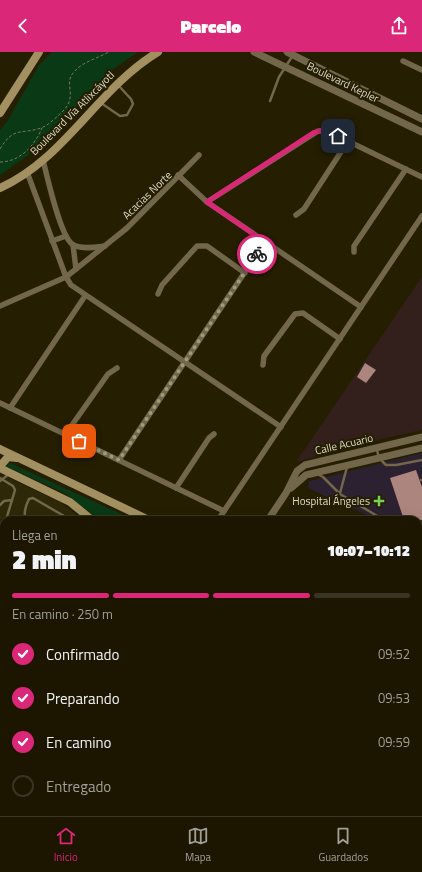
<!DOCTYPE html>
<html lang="es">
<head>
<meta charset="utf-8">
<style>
  :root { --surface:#1c1600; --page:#251f0a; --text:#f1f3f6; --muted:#a09f99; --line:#3a3522; --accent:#db2777 }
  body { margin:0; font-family:"Titillium Web",sans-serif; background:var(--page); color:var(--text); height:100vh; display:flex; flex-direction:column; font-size:15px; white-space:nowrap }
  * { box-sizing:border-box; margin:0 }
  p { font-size:13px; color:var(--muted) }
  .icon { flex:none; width:22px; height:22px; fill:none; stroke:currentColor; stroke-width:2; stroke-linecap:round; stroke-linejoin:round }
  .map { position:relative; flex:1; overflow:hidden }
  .panel { position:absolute; left:0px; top:464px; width:422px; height:300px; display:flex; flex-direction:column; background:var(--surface); border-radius:12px 12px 0 0; box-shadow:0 4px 16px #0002,0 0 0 1px var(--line) }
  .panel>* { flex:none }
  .pin { position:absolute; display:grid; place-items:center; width:34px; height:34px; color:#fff; margin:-17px; border-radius:8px; box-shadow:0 2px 6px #0006 }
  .courier { position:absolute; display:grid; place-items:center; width:40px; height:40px; margin:-20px; border:3px solid #db2777; border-radius:50%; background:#fff; color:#222; box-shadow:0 1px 5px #0007 }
  .summary em { font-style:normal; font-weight:800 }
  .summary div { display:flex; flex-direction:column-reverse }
  .summary { display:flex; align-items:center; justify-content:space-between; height:68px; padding:0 12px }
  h1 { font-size:26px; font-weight:800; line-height:30px }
  .bar { display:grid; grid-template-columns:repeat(4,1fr); gap:6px 4px; align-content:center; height:48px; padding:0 12px }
  .bar i { height:5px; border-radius:3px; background:var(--line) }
  .bar .current { background:var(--accent) }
  .bar p { grid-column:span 4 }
  ol { padding:0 12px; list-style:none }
  li { display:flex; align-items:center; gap:12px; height:44px }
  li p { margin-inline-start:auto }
  li .icon { padding:4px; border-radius:50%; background:var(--accent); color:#fff; stroke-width:4 }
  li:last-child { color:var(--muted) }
  li i { width:22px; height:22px; border:2px solid var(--line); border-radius:50% }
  header { display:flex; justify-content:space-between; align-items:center; height:52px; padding:0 12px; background:var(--accent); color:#fff; font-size:18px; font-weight:800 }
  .dock { display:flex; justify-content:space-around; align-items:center; height:56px; border-top:1px solid var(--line); background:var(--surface); font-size:11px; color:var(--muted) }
  .dock a { display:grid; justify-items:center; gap:2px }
  .dock .current { color:var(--accent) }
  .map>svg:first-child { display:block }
</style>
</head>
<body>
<header><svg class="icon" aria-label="back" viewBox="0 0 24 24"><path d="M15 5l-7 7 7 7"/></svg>Parcelo<svg class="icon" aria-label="share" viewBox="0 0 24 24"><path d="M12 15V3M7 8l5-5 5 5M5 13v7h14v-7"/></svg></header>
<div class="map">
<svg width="422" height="764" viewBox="0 0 422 764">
  <rect width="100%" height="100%" fill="#251e00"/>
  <!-- commercial -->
  <polygon fill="#33201d" points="422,225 422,378 373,389 296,410"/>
  <!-- built -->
  <g fill="#2e2809">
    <polygon points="0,422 60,450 84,468 4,468 4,760 139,760 135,764 0,764"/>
    <polygon points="418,624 422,625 422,749 418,741"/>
  </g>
  <!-- medical -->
  <polygon fill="#2b2130" points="422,401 422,488 418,486 418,468 377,468 308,436 309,429"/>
  <!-- green -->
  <g fill="#093915">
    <polygon points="52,0 138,0 105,23 57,80 30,102 0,123 0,78 8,68 39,13"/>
    <polygon points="8,410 134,468 100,468 66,442 6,414"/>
    <polygon points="46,760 101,760 98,764 50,764"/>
  </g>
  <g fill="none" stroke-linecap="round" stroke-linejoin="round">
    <!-- river -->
    <g stroke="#051215" stroke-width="12">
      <polyline points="347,760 348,764"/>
      <polyline points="192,764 193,760"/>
    </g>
  </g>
  <!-- building -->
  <g fill="#ac857e">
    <polygon points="365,311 376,318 366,331 357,325"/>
    <polygon points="416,418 422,435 422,468 404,468 390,426"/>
  </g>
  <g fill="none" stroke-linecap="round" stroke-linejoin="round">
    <!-- path -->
    <g stroke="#7c765e" stroke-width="1" stroke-dasharray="3 2" stroke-linecap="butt">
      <path d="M 0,97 C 14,74 20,83 41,76 C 49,73 55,66 61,61 C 80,44 62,32 74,20 C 82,10 98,6 109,0"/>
      <path d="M 0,110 C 20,110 35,93 42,76"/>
      <polyline points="0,572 4,574"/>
      <polyline points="310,760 313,764"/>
      <polyline points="411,760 414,764"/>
      <polyline points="164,764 166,760"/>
      <polyline points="244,764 246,760"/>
    </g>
    <!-- service -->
    <g stroke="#72674a" stroke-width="2.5">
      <polyline points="270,49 279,25 293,3"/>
      <polyline points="101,51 120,64 127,63 133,52 131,47 118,33"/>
      <polyline points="377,398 379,406 386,413 396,413 422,408"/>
      <polyline points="317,422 323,425 340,442 379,465"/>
      <polyline points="0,426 13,434 15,438 6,468"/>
      <polyline points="421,428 422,428"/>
      <polyline points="0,429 9,422"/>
      <polyline points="340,441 347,415"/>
      <polyline points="0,453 4,449 12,448"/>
      <path d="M 30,468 L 25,465 C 24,459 27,451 29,447 L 33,446 L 71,468"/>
      <polyline points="0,473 4,472"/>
      <polyline points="0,699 4,695"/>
    </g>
    <!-- minor -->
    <g stroke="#72674a" stroke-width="5.5">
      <polyline points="403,9 422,18"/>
      <path d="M 43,108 C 47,124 60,183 72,192 C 80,198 96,195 105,194"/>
      <polyline points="27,120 66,225 71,233 281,375"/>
      <polyline points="178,123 207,150 361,255"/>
      <polyline points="207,150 318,79 327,79 422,125"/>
      <polyline points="296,163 304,157 348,89"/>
      <polyline points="52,189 66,184"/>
      <polyline points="73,193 76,217"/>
      <polyline points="354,200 354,194 406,117"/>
      <polyline points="158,242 162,233 197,194 207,194 245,221"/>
      <polyline points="0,254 66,225 127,176 199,103"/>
      <polyline points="263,313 264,304 295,262 303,261 340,287"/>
      <polyline points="0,351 224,459"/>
      <polyline points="10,356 85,244"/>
      <polyline points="65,383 108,322 117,316"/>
      <polyline points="119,408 265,190"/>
      <polyline points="176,436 209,386 214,382"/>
      <polyline points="218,468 422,164"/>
    </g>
    <!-- tertiary -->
    <g stroke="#72674a" stroke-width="7">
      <polyline points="254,0 422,80"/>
      <polyline points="287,0 422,67"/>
      <polyline points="291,436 306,423 422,396"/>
      <polyline points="268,468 286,441 297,419 305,413 422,385"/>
    </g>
    <!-- secondary -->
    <g stroke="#a29061" stroke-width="8">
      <polyline points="0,61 39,0"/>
      <path d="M 0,136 C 65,107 98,36 158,0"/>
      <polyline points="0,397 149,468"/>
      <polyline points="0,414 8,405 17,406"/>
      <polyline points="0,416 70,450 92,468"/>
      <polyline points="418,597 422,599"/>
      <polyline points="418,617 422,618"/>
    </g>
  </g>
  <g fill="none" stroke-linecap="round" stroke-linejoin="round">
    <!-- done -->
    <polyline stroke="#9e9983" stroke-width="4" stroke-dasharray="0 7.2" points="79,389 119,408 257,202"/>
    <!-- route -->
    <polyline stroke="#db2777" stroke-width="5" points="257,202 265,190 207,150 313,81 323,78 338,84"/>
  </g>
  <!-- markers -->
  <path fill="#7bd156" stroke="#251e00" stroke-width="1.5" d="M377 443h4v4h4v4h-4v4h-4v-4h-4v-4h4z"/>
  <g text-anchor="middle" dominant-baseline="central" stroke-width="4" stroke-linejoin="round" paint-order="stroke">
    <!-- street labels -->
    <g font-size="11" fill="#dfdbc9" stroke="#251e00">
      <text transform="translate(343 30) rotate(26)">Boulevard Kepler</text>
      <text transform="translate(72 61) rotate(-45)">Boulevard Vía Atlixcáyotl</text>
      <text transform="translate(147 143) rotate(-44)">Acacias Norte</text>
      <text transform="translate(344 392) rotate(-13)">Calle Acuario</text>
    </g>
    <!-- poi labels -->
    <g font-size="11" fill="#dfdbc9" stroke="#251e00" text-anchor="end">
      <text x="370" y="449">Hospital Ángeles</text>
    </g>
  </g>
</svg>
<div class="pin" style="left:79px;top:389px;background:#ea580c"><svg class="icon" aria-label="bag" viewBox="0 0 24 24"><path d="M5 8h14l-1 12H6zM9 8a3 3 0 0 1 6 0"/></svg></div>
<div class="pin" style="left:338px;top:84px;background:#1f2937"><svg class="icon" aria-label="home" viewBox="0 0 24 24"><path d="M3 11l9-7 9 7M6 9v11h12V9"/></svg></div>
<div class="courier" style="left:257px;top:202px"><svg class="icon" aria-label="bike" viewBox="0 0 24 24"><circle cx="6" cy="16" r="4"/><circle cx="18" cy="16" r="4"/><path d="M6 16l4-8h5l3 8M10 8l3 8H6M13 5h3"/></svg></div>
<section class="panel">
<div class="summary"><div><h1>2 min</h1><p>Llega en</p></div><em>10:07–10:12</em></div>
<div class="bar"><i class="current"></i><i class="current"></i><i class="current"></i><i></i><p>En camino · 250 m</p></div>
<ol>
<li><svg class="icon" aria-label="check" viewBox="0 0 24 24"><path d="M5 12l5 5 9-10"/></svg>Confirmado<p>09:52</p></li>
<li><svg class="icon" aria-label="check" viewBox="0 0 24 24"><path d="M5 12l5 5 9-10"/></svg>Preparando<p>09:53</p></li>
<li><svg class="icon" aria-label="check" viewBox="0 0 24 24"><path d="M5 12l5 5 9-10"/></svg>En camino<p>09:59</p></li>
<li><i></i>Entregado</li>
</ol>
</section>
</div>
<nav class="dock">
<a class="current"><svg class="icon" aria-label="home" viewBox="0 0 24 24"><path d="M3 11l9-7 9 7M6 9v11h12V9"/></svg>Inicio</a>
<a><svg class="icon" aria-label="map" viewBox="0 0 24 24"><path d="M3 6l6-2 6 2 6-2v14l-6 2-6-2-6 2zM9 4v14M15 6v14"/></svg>Mapa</a>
<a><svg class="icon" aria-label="saved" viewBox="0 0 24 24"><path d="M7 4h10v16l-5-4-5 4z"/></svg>Guardados</a>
</nav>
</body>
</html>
